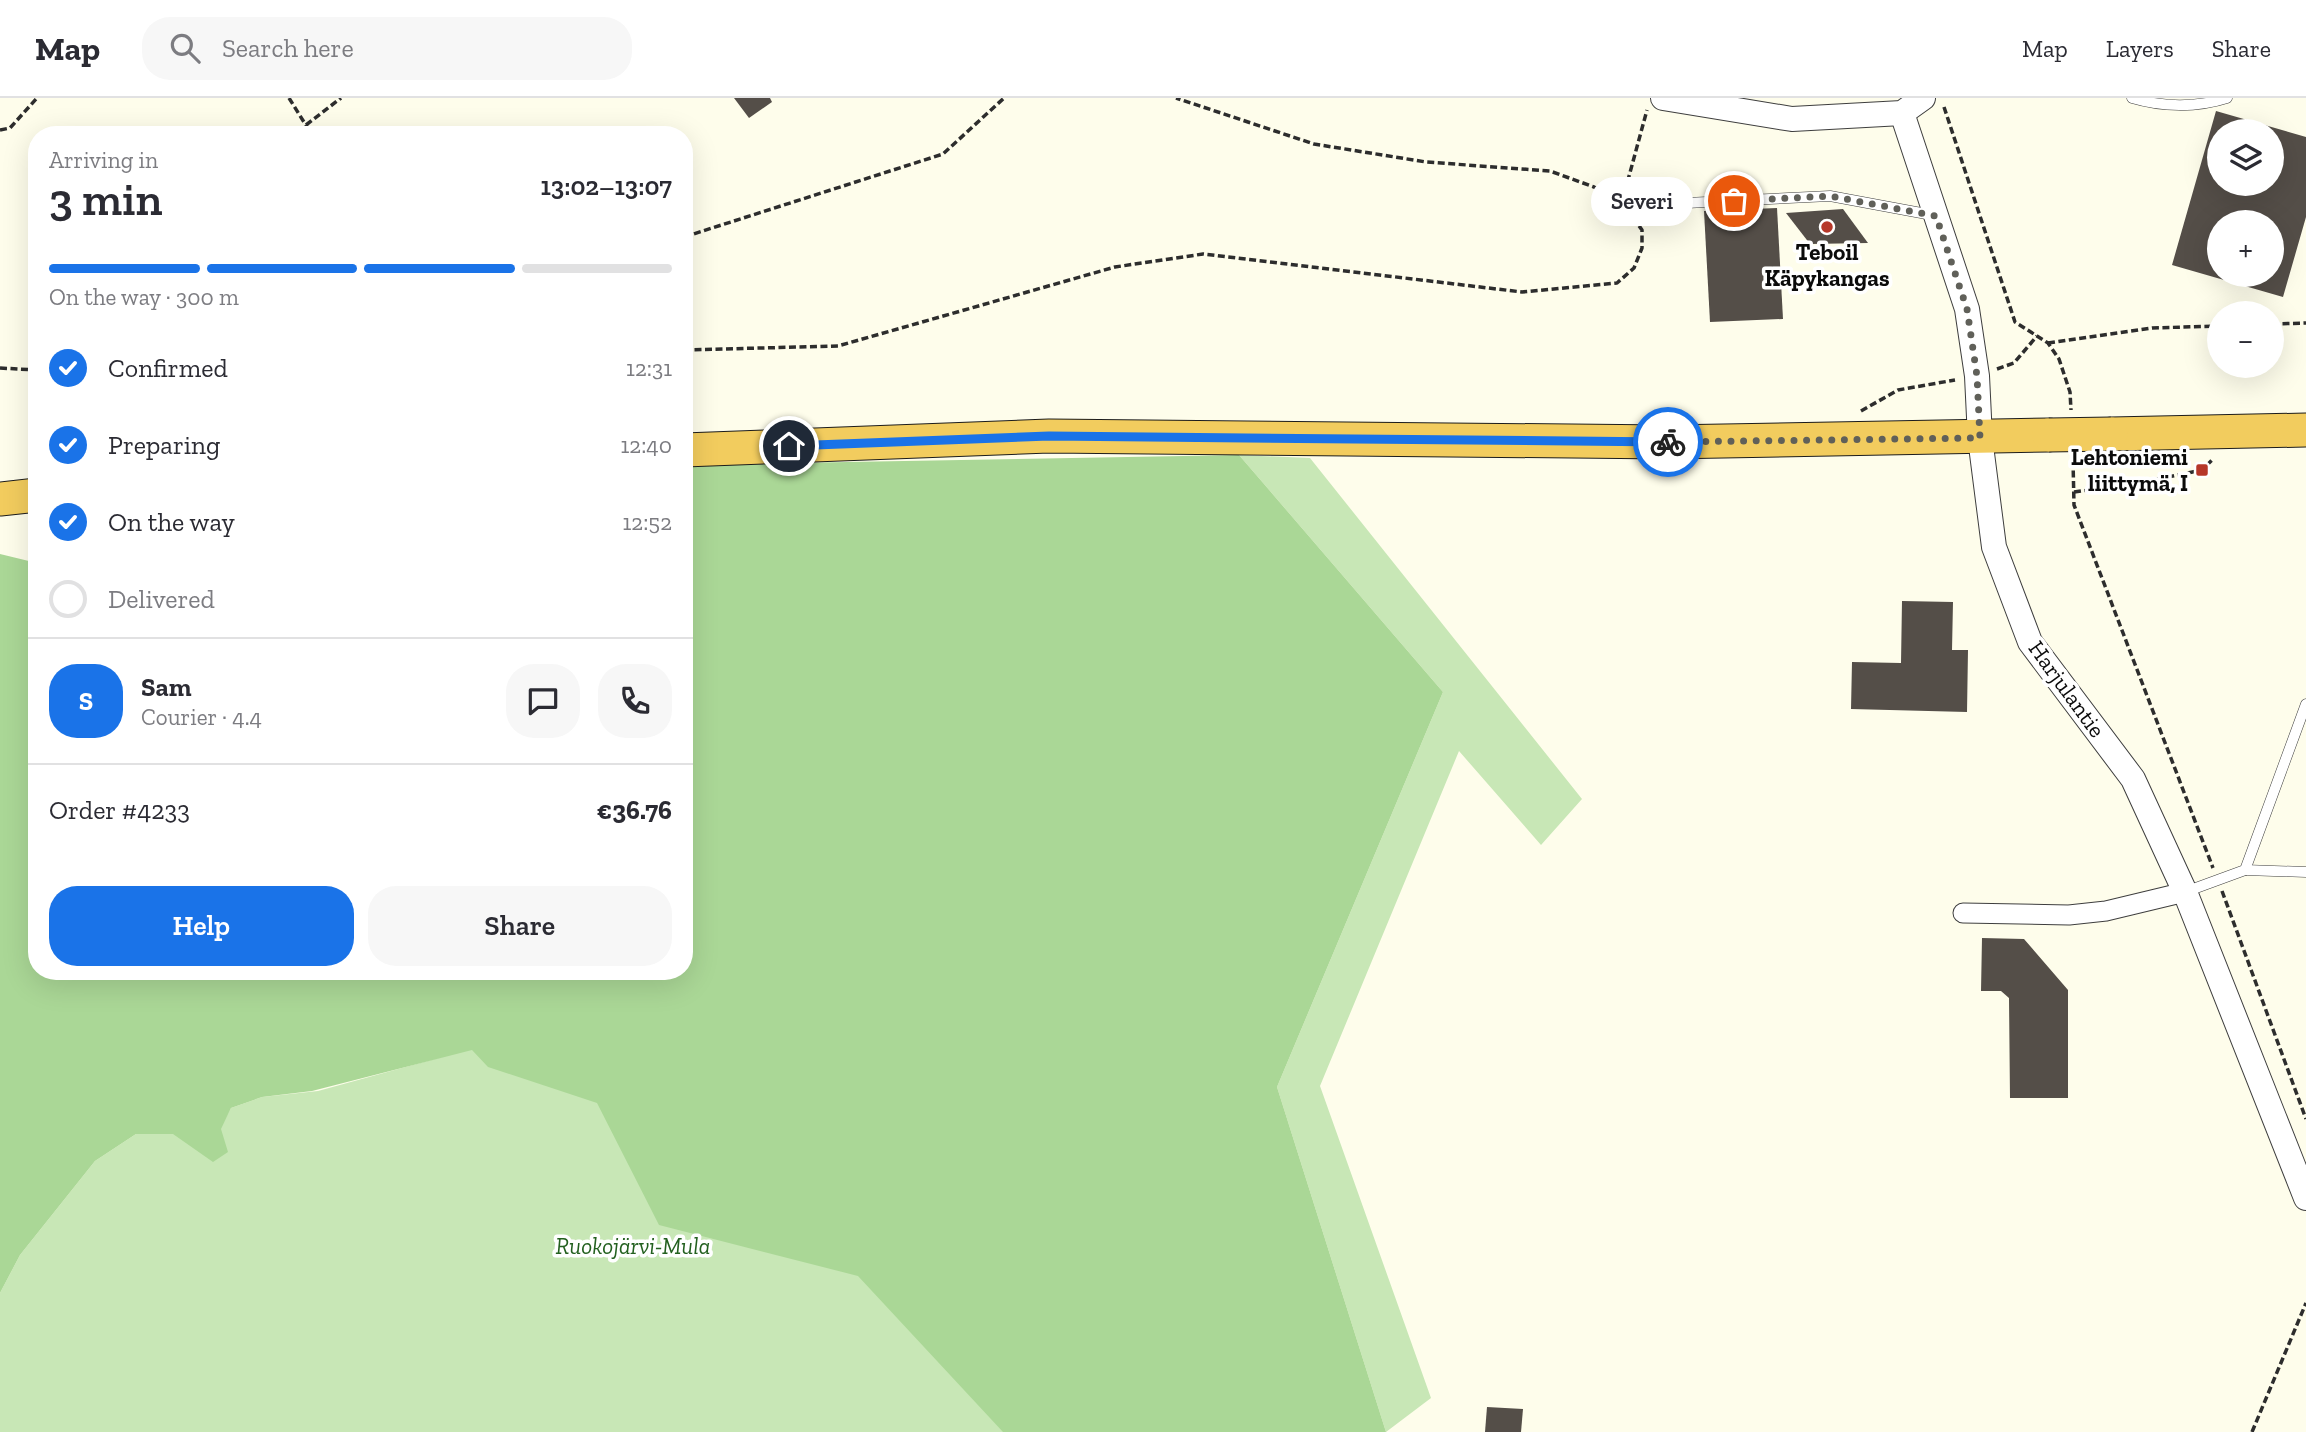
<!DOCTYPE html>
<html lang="en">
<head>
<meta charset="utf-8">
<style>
  :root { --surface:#fff; --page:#f7f7f7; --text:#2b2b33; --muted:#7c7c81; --line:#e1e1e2; --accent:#1a73e8 }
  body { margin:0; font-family:"Zilla Slab",serif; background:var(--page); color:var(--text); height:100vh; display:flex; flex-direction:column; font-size:26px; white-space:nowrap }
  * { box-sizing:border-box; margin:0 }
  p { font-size:23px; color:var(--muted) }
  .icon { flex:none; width:38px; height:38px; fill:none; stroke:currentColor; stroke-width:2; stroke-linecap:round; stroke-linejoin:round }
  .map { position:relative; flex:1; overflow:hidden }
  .sheet { position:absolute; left:28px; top:28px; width:665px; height:854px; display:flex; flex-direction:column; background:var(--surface); border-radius:28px; box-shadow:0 7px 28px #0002 }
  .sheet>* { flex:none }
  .tools { position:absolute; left:2207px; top:21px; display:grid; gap:14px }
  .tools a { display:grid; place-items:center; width:77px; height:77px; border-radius:50%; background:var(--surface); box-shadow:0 7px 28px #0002; font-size:35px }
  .pin { position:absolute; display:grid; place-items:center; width:60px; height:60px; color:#fff; margin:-30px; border:4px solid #fff; border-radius:50%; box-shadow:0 2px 7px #0007 }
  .courier { position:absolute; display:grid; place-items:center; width:70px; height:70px; margin:-35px; border:5px solid #1a73e8; border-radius:50%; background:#fff; color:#222; box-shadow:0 2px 9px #0007 }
  .bubble { position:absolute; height:49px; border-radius:24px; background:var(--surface); box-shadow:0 7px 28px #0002; font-size:23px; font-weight:600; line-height:49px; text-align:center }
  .summary em { font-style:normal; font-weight:600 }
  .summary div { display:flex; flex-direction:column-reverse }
  .summary { display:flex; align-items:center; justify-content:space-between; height:119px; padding:0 21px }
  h1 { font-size:46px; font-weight:600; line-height:52px }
  .bar { display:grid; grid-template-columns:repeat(4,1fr); gap:10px 7px; align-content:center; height:84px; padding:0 21px }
  .bar i { height:9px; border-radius:5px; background:var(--line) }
  .bar .current { background:var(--accent) }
  .bar p { grid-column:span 4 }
  .line { display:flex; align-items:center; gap:18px; padding:0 21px; border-top:2px solid var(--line) }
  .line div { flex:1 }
  .round { display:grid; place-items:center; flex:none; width:74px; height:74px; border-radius:28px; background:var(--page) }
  ol { padding:0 21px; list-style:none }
  li { display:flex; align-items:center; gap:21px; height:77px }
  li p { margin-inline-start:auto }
  li .icon { padding:7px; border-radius:50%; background:var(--accent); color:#fff; stroke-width:4 }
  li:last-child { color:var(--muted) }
  li i { width:38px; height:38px; border:4px solid var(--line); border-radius:50% }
  .primary-button { display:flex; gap:14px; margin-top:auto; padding:14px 21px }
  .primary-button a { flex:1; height:80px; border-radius:28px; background:var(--accent); color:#fff; font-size:28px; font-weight:600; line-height:80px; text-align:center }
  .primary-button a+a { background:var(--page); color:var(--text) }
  header { display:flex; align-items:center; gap:42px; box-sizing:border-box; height:98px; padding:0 35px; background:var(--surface); border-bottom:2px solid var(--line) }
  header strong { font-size:33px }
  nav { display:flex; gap:38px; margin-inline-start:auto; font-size:24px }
  .search { width:490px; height:63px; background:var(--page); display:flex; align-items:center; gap:18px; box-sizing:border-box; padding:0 24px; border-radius:28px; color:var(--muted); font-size:26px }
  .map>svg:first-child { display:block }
</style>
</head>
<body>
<header>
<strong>Map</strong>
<div class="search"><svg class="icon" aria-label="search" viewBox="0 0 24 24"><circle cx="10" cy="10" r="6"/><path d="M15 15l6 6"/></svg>Search here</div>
<nav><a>Map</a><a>Layers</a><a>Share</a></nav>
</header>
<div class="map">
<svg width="2306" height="1334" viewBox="0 0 2306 1334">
  <rect width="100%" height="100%" fill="#fefdeb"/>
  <!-- green -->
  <g fill="#c8e7b6">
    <polygon points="1239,357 1310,360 1582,701 1541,747 1459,653 1320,988 1431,1300 1386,1334 1277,989 1443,594"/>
    <polygon points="441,912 787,991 1037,1334 0,1334 0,1195 20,1157 95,1063 136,1036 173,1036 220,1031 231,1010 262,999 318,993 442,959"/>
  </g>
  <!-- forest -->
  <polygon fill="#aad796" points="1239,357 1443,594 1277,989 1386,1334 1003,1334 858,1178 659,1127 597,1005 488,969 472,952 312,993 262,999 231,1010 221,1031 228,1054 213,1064 173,1036 136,1036 95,1063 20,1157 0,1195 0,456 37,465 37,873 684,873 684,367"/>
  <!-- building -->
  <g fill="#544e48" fill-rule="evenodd">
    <polygon points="734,0 770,0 772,4 749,20"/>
    <path d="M 2216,13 L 2306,39 L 2306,119 L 2283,199 L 2172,167 ZM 2219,33 L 2272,33 L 2272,86 L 2219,86 ZM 2219,124 L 2272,124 L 2272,177 L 2219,177 Z"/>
    <polygon points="1777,110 1783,221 1710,224 1704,113"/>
    <polygon points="1843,111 1868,145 1810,146 1786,115"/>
    <polygon points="1902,503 1953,504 1952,552 1968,552 1967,614 1851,611 1852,564 1901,565"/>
    <polygon points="1982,840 2024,841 2068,892 2068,1000 2010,1000 2009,900 2001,893 1981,893"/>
    <polygon points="1487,1309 1523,1311 1521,1334 1485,1334"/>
  </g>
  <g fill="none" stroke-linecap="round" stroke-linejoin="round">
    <!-- service casing -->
    <g stroke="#3e3e3e" stroke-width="11">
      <g id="service">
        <path d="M 2132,0 C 2162,9 2196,10 2227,0"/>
        <polyline points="1686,105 1830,98 1932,117"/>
        <polyline points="2245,772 2306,774"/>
        <polyline points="2185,794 2245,772 2306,606"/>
      </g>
    </g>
    <!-- minor casing -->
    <g stroke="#3e3e3e" stroke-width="21">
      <polyline id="minor" points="1963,815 2069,817 2106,813 2185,794"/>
    </g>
    <!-- tertiary casing -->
    <g stroke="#3e3e3e" stroke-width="26">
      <g id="tertiary">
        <polyline points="1663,0 1792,21 1902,15 1923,0"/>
        <polyline points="1902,15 1967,211 1977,278 1980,340 1994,449 2030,544 2133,681 2185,794 2306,1100"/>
      </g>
    </g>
    <!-- trunk casing -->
    <g stroke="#1c1c1c" stroke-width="35">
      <g id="trunk">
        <polyline points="2111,336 2306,332"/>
        <polyline points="684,352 1049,338 1667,344 2049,337"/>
        <polyline points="0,401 37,397"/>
      </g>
    </g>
    <!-- path -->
    <g stroke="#2d2d2d" stroke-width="3.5" stroke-dasharray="7 3.5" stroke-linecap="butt">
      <polyline points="289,0 312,37"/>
      <polyline points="1944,9 2015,224 2048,245 2059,261 2070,294 2071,312"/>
      <polyline points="306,27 341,0"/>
      <polyline points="0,32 10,30 37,0"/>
      <polyline points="1622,104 1647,12"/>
      <polyline points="684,139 943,56 1004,0"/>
      <polyline points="2272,226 2306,225"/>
      <polyline points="2048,245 2152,230 2219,228"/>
      <polyline points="684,252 838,248 1115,169 1203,156 1522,194 1617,185 1634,170 1642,150 1642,132 1622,104 1594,89 1550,73 1426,64 1314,46 1176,0"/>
      <polyline points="0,270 37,272"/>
      <polyline points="1997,271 2014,265 2037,238"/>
      <polyline points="1861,313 1898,292 1955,282"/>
      <polyline points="2073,362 2074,407 2213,770"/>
      <polyline points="2074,394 2134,386 2202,372 2213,361"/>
      <polyline points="2222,793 2306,1021"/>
      <polyline points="2252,1334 2306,1205"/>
    </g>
    <!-- service -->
    <use href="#service" stroke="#fff" stroke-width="10"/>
    <!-- minor -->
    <use href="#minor" stroke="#fff" stroke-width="19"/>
    <!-- tertiary -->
    <use href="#tertiary" stroke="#fff" stroke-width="24"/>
    <!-- trunk -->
    <use href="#trunk" stroke="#f2cc5e" stroke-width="33"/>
    <!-- trunk-bridge casing -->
    <g stroke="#1c1c1c" stroke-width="35" stroke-linecap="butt">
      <polyline id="trunk-bridge" points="2049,337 2111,336"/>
    </g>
    <!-- trunk-bridge -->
    <use href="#trunk-bridge" stroke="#f2cc5e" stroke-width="33"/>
  </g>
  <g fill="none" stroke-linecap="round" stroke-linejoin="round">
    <!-- done -->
    <polyline stroke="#606059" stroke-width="7" stroke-dasharray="0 12.6" points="1668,344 1980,340 1977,278 1967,211 1936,118 1830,98 1734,103"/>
    <!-- route -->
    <polyline stroke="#1a73e8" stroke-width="9" points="789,348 1049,338 1668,344"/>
  </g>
  <!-- markers -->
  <g fill="#b63729" stroke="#fff" stroke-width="2.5">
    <circle cx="1827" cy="129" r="7"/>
    <rect x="2195" y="365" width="14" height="14" rx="3.5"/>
  </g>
  <g text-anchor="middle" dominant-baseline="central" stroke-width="7" stroke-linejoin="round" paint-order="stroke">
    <!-- poi labels -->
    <g font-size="23" font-weight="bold" fill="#0b0b0b" stroke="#fff">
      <text x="1827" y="154">Teboil<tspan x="1827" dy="26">Käpykangas</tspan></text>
      <text x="2188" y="359" text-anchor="end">Lehtoniemi<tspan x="2188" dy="26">liittymä, I</tspan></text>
    </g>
    <!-- street labels -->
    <g font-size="23" fill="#0b0b0b" stroke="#fff">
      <text transform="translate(2067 591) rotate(54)">Harjulantie</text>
    </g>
    <!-- park labels -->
    <g font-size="23" font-style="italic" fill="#23601f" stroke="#fff">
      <text x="633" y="1148">Ruokojärvi-Mula</text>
    </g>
  </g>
</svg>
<div class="tools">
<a><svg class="icon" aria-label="layers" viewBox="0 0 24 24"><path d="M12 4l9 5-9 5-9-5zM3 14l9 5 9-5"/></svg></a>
<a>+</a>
<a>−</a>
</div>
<div class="pin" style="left:1734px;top:103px;background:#ea580c"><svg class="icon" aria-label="bag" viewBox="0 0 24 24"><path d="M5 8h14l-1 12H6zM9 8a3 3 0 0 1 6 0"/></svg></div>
<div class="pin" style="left:789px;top:348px;background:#1f2937"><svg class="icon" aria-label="home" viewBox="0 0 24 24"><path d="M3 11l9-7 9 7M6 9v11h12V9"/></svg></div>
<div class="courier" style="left:1668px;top:344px"><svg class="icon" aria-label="bike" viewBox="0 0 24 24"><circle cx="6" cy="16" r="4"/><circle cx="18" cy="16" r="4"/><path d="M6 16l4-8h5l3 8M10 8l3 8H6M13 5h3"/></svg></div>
<div class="bubble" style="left:1591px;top:79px;width:102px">Severi</div>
<section class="sheet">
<div class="summary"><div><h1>3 min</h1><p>Arriving in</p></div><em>13:02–13:07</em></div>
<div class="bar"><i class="current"></i><i class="current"></i><i class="current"></i><i></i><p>On the way · 300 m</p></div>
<ol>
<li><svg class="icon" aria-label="check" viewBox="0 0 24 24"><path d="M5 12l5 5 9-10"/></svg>Confirmed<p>12:31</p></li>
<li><svg class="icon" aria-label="check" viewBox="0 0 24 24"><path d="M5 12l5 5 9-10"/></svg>Preparing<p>12:40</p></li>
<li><svg class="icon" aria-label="check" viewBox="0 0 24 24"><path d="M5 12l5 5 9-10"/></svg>On the way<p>12:52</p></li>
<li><i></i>Delivered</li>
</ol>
<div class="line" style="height:126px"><b class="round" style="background:var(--accent);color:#fff">S</b><div><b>Sam</b><p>Courier · 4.4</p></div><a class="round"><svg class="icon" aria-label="chat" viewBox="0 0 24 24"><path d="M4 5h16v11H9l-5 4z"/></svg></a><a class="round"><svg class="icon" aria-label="phone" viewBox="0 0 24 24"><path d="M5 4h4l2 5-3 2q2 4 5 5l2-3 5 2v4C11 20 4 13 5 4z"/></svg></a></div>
<div class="line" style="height:91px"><div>Order #4233</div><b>€36.76</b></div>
<div class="primary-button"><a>Help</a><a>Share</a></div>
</section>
</div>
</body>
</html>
